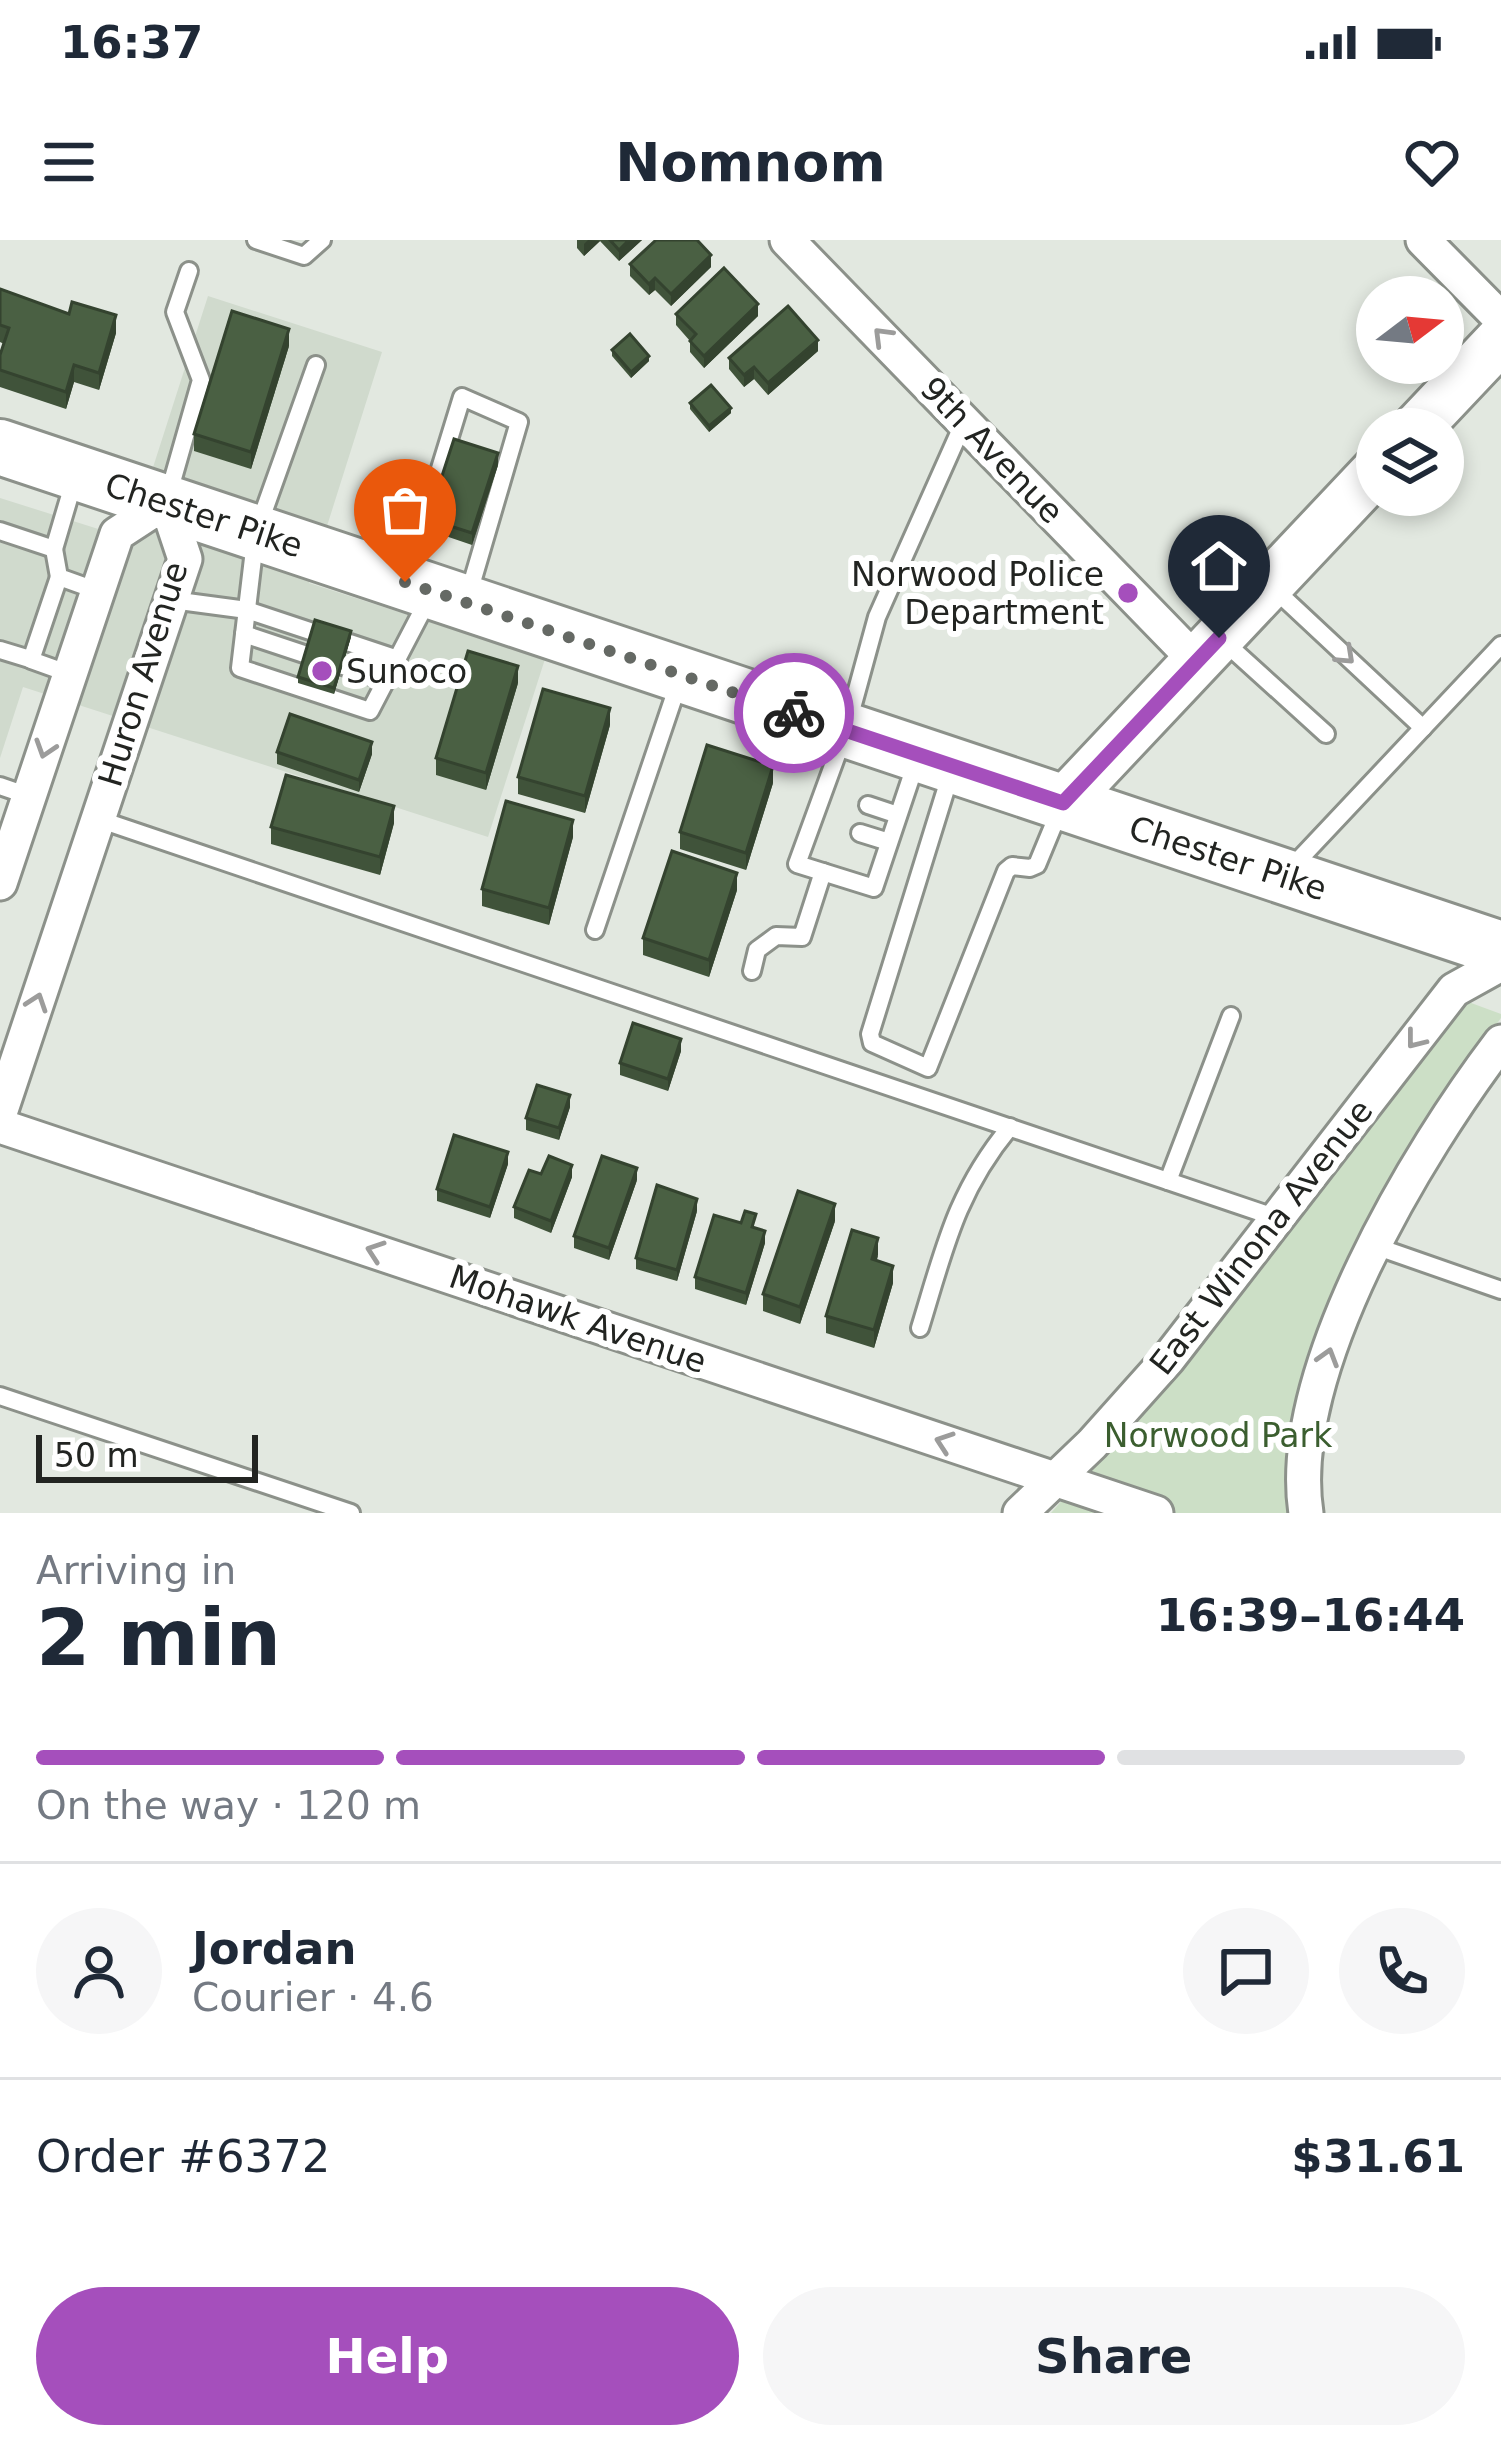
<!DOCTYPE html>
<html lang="en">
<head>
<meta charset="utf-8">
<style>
  :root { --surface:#fff; --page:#f6f6f7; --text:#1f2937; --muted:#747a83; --line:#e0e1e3; --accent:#a54fbc }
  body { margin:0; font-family:"DejaVu Sans",sans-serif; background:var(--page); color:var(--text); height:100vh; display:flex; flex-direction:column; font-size:45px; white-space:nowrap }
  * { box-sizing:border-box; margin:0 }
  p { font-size:39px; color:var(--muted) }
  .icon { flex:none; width:66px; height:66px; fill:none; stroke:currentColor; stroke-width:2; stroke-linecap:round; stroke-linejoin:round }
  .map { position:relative; height:1273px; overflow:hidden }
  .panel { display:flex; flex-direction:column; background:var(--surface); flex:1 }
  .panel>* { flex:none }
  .needle { width:78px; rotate:74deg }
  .tools { position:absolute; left:1356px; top:36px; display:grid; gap:24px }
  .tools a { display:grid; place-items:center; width:108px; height:108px; border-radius:50%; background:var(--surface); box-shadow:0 6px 18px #0003; font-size:60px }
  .scale { position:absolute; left:36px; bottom:30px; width:222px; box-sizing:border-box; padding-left:12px; border:6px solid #222421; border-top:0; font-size:33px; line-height:42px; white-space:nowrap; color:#222421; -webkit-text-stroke:9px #fff; paint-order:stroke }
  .pin { position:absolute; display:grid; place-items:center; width:102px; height:102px; color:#fff; margin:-123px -51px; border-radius:50% 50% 50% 0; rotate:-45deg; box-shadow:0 0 12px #0007 }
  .pin .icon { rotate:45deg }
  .courier { position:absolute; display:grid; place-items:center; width:120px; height:120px; margin:-60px; border:9px solid #a54fbc; border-radius:50%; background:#fff; color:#222; box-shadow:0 3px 15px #0007 }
  .head em { font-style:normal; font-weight:700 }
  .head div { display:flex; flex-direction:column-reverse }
  .head { display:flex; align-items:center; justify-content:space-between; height:204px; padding:0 36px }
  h1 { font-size:78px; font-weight:700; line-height:90px }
  .bar { display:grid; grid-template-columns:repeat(4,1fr); gap:18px 12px; align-content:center; height:144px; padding:0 36px }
  .bar i { height:15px; border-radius:9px; background:var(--line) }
  .bar .active { background:var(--accent) }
  .bar p { grid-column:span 4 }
  .line { display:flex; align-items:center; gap:30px; padding:0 36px; border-top:3px solid var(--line) }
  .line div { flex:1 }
  .round { display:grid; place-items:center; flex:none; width:126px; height:126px; border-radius:63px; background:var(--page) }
  .action { display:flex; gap:24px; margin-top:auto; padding:24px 36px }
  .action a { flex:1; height:138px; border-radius:72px; background:var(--accent); color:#fff; font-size:48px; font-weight:700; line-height:138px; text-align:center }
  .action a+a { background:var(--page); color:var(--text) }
  .status { display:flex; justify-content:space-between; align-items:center; height:84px; padding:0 60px; background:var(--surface); direction:ltr }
  .status svg { height:33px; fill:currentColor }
  header { display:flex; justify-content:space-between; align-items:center; height:156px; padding:0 36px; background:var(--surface); font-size:54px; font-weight:700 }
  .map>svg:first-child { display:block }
</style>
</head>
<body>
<div class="status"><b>16:37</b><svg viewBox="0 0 49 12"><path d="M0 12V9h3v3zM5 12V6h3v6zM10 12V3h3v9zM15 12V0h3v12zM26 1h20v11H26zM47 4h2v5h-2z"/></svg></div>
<header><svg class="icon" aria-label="menu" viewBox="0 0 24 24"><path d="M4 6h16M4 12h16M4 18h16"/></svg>Nomnom<svg class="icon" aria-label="heart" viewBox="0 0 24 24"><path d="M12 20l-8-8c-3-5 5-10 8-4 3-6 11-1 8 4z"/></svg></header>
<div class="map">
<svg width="1501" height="1273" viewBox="0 0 1501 1273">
  <rect width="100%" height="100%" fill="#e2e8e0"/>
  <!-- built -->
  <polygon fill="#d0dacd" points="208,56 382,112 309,343 545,419 488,597 23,447 0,518 0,258 130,299"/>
  <!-- green -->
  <polygon fill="#ccdfc6" points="1463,760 1501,774 1501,778 1455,840 1289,1231 1291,1273 1051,1273 1138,1174"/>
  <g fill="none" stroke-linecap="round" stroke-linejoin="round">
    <!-- lane casing -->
    <g stroke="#8c918a" stroke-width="22">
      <g id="lane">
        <polyline points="256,0 304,16 322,0"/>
        <polyline points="316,125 256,293 240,428 370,471 430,356"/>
        <polyline points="168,256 201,140 175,72 189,31"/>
        <polyline points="0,291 54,309 75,238"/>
        <polyline points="54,309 59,337 98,351"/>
        <polyline points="407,336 462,157 519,182 468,356"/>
        <polyline points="59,337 31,420 70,434"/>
        <polyline points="1270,345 1423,488"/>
        <polyline points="172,360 247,370 313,392"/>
        <polyline points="244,394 307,415"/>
        <polyline points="1220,398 1326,494"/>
        <polyline points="350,403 398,419"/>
        <polyline points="0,410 33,420"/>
        <polyline points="343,426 386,441"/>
        <polyline points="917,520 874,648 797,624 846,490 877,377 964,182"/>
        <polyline points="951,533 870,794 872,803 928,828 1006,631 1012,626 1030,628 1037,625 1061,567"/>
        <polyline points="0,546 29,556"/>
        <polyline points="868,565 898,575"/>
        <polyline points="98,579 1277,978"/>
        <polyline points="860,593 889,602"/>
        <polyline points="1292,627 1501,405"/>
        <polyline points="595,690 679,442"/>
        <polyline points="752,731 757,710 776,696 802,697 823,632"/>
        <polyline points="1168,941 1231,776"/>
        <polyline points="1375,1006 1501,1050"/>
        <path d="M 920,1088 C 944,1010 956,952 1010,887"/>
        <polyline points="0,1156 351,1273"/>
      </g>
    </g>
    <!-- street casing -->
    <g stroke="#8c918a" stroke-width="39">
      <g id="street">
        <polyline points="787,0 1197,422"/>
        <polyline points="1423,0 1501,79"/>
        <polyline points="0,643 117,294 166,262 185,319 0,873"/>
        <polyline points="0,886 1156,1273"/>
        <polyline points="1020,1273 1092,1204 1168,1119 1454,750 1501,724"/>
        <path d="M 1306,1273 C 1284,1132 1418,911 1501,802"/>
      </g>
    </g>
    <!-- secondary casing -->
    <g stroke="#8c918a" stroke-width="54">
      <g id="secondary">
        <polyline points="1416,189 1501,99"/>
        <polyline points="1063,563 1377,230"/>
      </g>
    </g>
    <!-- primary casing -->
    <g stroke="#8c918a" stroke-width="60">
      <polyline id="primary" points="0,207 1501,709"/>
    </g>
    <!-- lane -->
    <use href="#lane" stroke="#fff" stroke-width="16"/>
    <!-- street -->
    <use href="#street" stroke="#fff" stroke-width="33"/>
    <!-- secondary -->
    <use href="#secondary" stroke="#fff" stroke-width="48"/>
    <!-- primary -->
    <use href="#primary" stroke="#fff" stroke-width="54"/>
  </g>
  <!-- wall -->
  <g fill="#40533a">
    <polygon points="577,0 642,0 619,21 600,1 584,16 577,8"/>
    <polygon points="630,24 711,27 671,66 655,50 649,55 630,36"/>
    <polygon points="0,49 116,93 99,150 74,142 66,169 0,147 0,115 4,104 0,102"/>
    <polygon points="676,74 758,76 704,128 690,112 690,101 676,85"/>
    <polygon points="289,106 251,229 194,211 194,194"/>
    <polygon points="612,110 649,121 631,138 612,116"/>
    <polygon points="818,111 768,155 754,139 744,147 729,129 729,118"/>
    <polygon points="690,163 731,173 709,192 690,169"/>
    <polygon points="498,225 472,305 428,290 428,279"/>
    <polygon points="351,397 334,454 298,443 298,437"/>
    <polygon points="518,443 486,550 436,535 436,518"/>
    <polygon points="610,485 585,573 518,554 518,537"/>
    <polygon points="277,512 372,514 359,552 277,524"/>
    <polygon points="773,543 746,630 680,609 680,592"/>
    <polygon points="394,583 380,635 271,604 271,587"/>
    <polygon points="573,597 549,685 482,666 482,649"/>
    <polygon points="737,650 709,737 643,715 643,698"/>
    <polygon points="681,811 668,851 620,835 620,823"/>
    <polygon points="570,867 559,900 526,890 526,878"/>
    <polygon points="508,924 490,978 437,961 437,949"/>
    <polygon points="541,934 572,937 551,993 514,978 514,967"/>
    <polygon points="637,940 609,1020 574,1008 574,996"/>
    <polygon points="697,971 677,1041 636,1029 636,1018"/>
    <polygon points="835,981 800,1084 763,1071 763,1054"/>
    <polygon points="756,988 765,1003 746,1065 695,1049 695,1037"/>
    <polygon points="878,1015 877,1020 893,1043 874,1108 826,1093 826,1076"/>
  </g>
  <!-- shaded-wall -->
  <g fill="#34432f">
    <polygon points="588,0 600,1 584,16 584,4"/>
    <polygon points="629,0 642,0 619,21 619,10"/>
    <polygon points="711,15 711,27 671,66 671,54"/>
    <polygon points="655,38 655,50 649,55 649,44"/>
    <polygon points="758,64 758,76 704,128 704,116"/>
    <polygon points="116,75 116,93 99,150 99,133"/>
    <polygon points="289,89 289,106 251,229 251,212"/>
    <polygon points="818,100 818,111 768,155 768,143"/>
    <polygon points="649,116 649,121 631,138 631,132"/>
    <polygon points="74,125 74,142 66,169 66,152"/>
    <polygon points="754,127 754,139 744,147 744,135"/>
    <polygon points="731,168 731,173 709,192 709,186"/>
    <polygon points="498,213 498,225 472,305 472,293"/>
    <polygon points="351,391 351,397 334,454 334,448"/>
    <polygon points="518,426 518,443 486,550 486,533"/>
    <polygon points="610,468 610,485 585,573 585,556"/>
    <polygon points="372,502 372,514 359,552 359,540"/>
    <polygon points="773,526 773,543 746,630 746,613"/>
    <polygon points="394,566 394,583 380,635 380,617"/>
    <polygon points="573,580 573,597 549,685 549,668"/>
    <polygon points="737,633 737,650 709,737 709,720"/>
    <polygon points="681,799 681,811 668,851 668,839"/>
    <polygon points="570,855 570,867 559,900 559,888"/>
    <polygon points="508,912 508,924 490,978 490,967"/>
    <polygon points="572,925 572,937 551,993 551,981"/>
    <polygon points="637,928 637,940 609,1020 609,1008"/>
    <polygon points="697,959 697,971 677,1041 677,1030"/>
    <polygon points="835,964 835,981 800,1084 800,1067"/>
    <polygon points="765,991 765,1003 746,1065 746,1053"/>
    <polygon points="878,998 878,1015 872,1036 872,1019"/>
    <polygon points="893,1026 893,1043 874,1108 874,1090"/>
  </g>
  <!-- building -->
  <g fill="#4a6043" stroke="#34432f" stroke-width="3">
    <polygon points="610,0 629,0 619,10"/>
    <polygon points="656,0 697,0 711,15 671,54 655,38 649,44 630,24"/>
    <polygon points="724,28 758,64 704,116 690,101 696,94 676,74"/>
    <polygon points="0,49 69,74 72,62 116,75 99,133 74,125 66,152 0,130 0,115 9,88 0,85"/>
    <polygon points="788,66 818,100 768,143 754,127 744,135 729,118"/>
    <polygon points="232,71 289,89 251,212 194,194"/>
    <polygon points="630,94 649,116 631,132 612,110"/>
    <polygon points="711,145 731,168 709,186 690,163"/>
    <polygon points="454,199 498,213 472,293 428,279"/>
    <polygon points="315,380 351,391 334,448 298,437"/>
    <polygon points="468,411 518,426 486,533 436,518"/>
    <polygon points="543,449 610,468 585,556 518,537"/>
    <polygon points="290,474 372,502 359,540 277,512"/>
    <polygon points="707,505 773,526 746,613 680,592"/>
    <polygon points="286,535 394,566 380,617 271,587"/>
    <polygon points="506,561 573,580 549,668 482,649"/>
    <polygon points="672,611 737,633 709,720 643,698"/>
    <polygon points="633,783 681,799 668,839 620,823"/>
    <polygon points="537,845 570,855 559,888 526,878"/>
    <polygon points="454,895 508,912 490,967 437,949"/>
    <polygon points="549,916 572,925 551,981 514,967 529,930 541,934"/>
    <polygon points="602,916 637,928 609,1008 574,996"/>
    <polygon points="657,945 697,959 677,1030 636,1018"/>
    <polygon points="798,951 835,964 800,1067 763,1054"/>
    <polygon points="745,971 756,974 752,987 765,991 746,1053 695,1037 714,975 741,983"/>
    <polygon points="852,990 878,998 872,1019 893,1026 874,1090 826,1076"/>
  </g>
  <!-- one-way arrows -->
  <defs><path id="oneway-chevron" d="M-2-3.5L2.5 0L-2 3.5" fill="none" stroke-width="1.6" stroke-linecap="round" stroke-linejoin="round" transform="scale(3)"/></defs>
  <g stroke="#9c9c9b">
    <use href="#oneway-chevron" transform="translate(882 96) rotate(-135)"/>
    <use href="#oneway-chevron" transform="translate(1346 416) rotate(43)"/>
    <use href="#oneway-chevron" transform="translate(45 509) rotate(108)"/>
    <use href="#oneway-chevron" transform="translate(37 762) rotate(-71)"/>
    <use href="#oneway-chevron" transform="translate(1415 800) rotate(128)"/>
    <use href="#oneway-chevron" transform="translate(375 1011) rotate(-161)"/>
    <use href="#oneway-chevron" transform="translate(1328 1117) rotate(-73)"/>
    <use href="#oneway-chevron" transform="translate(944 1202) rotate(-161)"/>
  </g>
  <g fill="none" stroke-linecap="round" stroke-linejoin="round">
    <!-- done -->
    <polyline stroke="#656964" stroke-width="12" stroke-dasharray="0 21.6" points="405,342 794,473"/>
    <!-- route -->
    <polyline stroke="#a54fbc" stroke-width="15" points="794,473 1063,563 1219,398"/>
  </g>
  <!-- markers -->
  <g fill="#a54fbc" stroke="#fff" stroke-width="4.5">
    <circle cx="1128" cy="353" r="12"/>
    <circle cx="322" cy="431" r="12"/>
  </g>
  <g text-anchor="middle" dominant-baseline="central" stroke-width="12" stroke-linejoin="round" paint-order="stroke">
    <!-- street labels -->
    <g font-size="33" fill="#222421" stroke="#fff">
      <text transform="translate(992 210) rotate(46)">9th Avenue</text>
      <text transform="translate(204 275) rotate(18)">Chester Pike</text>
      <text transform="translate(143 434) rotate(-73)">Huron Avenue</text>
      <text transform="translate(1228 618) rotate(18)">Chester Pike</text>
      <text transform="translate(1261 997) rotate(-52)">East Winona Avenue</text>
      <text transform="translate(578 1079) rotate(19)">Mohawk Avenue</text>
    </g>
    <!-- poi labels -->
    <g font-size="33" fill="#222421" stroke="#fff" text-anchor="end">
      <text x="1104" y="334">Norwood Police<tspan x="1104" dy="38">Department</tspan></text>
      <text x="346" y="431" text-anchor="start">Sunoco</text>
    </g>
    <!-- park labels -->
    <g font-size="33" fill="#3b5e2f" stroke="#fff">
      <text x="1218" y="1195">Norwood Park</text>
    </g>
  </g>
</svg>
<div class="tools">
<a><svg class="needle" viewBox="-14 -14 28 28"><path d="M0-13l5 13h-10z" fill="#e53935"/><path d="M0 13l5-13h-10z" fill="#747a83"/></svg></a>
<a><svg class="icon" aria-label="layers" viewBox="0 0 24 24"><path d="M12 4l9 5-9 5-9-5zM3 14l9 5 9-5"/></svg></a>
</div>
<div class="scale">50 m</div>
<div class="pin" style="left:405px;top:342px;background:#ea580c"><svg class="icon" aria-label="bag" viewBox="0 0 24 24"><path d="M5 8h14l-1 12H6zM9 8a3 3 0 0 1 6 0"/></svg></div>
<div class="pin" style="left:1219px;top:398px;background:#1f2937"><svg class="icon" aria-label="home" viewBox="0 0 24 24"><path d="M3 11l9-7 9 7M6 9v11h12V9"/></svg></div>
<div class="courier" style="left:794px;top:473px"><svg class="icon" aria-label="bike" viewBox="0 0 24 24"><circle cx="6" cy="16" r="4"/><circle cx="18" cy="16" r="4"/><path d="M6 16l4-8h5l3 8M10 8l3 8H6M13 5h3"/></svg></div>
</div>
<section class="panel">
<div class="head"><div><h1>2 min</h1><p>Arriving in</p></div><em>16:39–16:44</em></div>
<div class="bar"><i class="active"></i><i class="active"></i><i class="active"></i><i></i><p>On the way · 120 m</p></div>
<div class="line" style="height:216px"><a class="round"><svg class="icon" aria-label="person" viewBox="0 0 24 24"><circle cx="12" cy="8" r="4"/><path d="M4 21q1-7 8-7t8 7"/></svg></a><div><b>Jordan</b><p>Courier · 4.6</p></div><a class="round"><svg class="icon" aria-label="chat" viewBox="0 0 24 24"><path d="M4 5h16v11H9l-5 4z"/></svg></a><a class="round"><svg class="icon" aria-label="phone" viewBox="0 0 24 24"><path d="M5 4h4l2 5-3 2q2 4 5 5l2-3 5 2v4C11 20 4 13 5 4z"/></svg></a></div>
<div class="line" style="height:156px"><div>Order #6372</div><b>$31.61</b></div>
<div class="action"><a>Help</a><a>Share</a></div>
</section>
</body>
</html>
